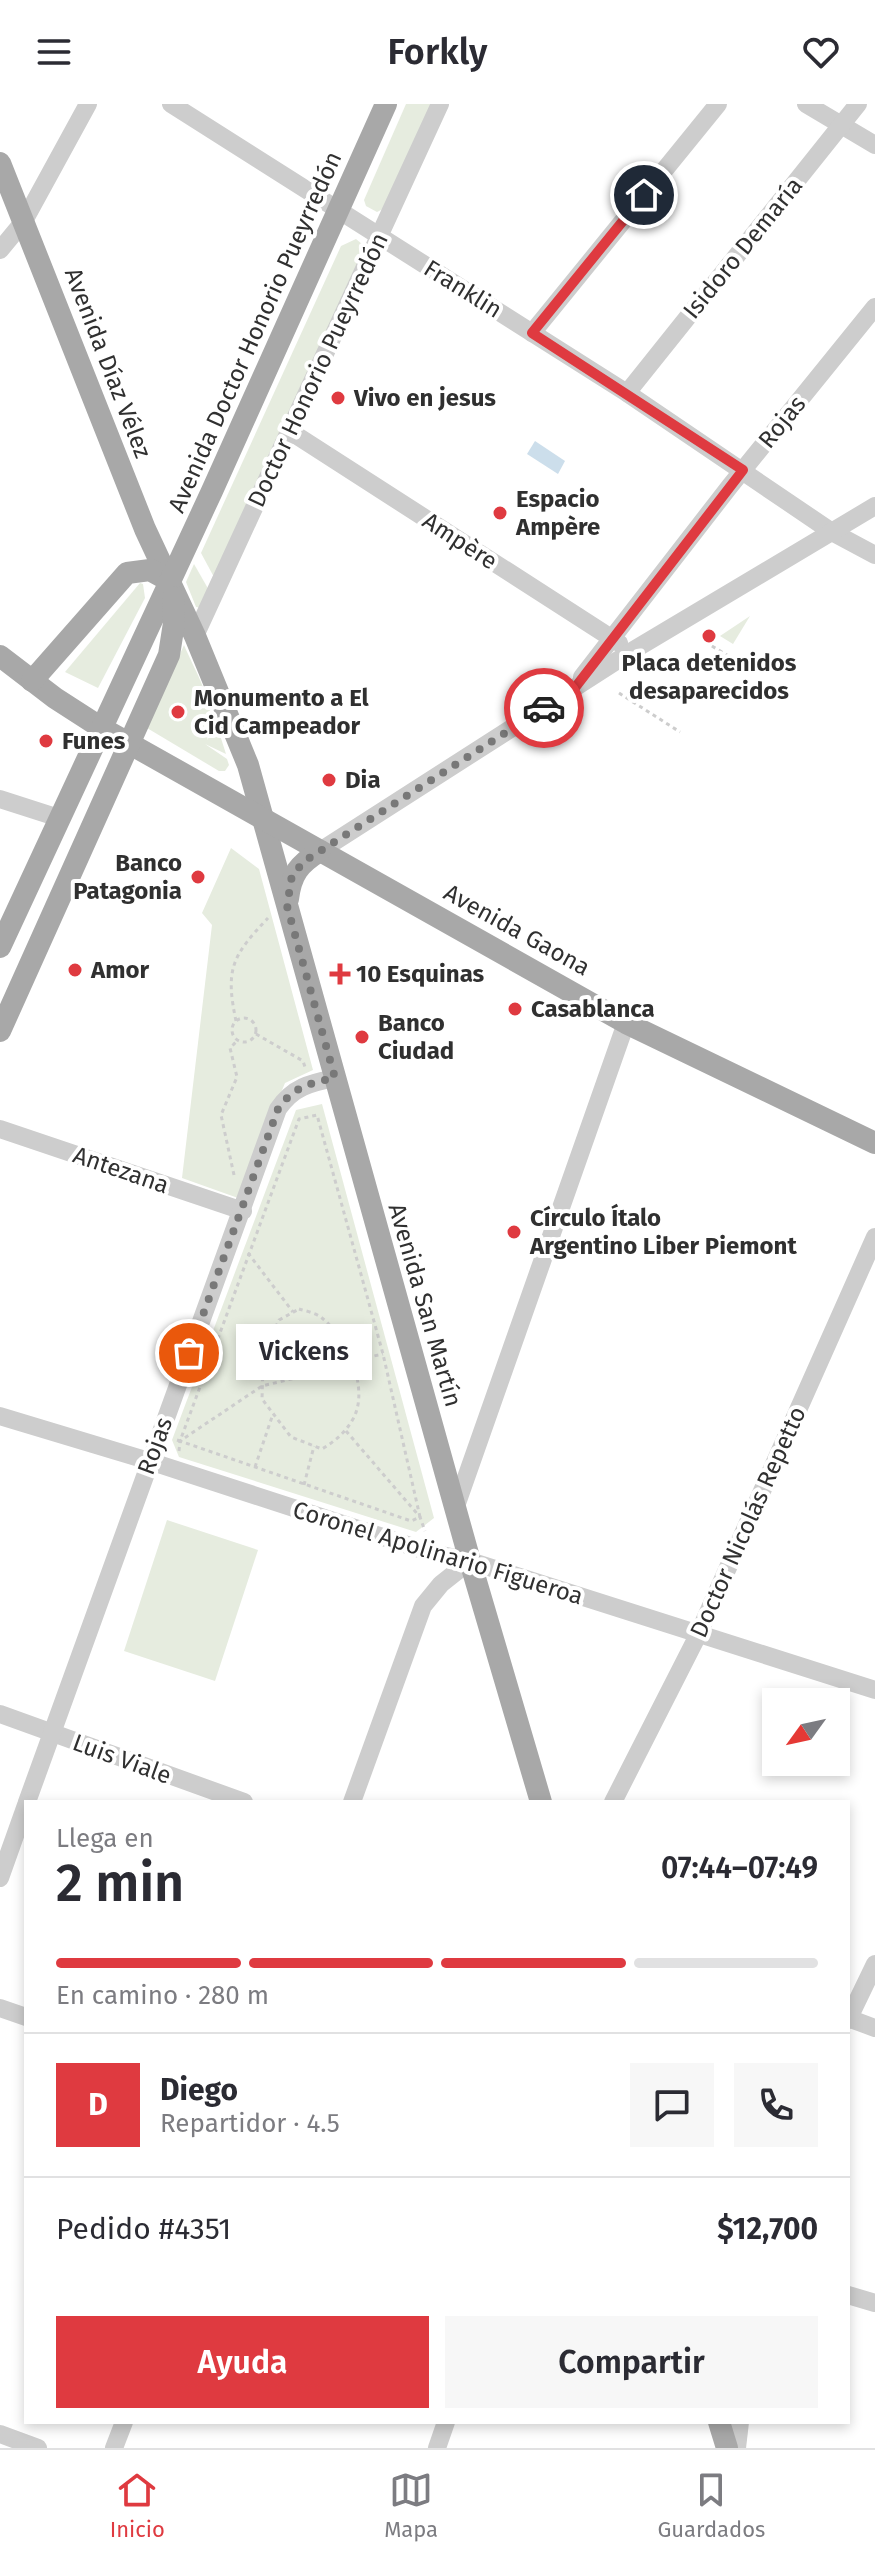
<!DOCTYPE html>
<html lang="es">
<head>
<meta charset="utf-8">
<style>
  :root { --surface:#fff; --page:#f7f7f7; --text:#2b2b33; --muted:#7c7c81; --line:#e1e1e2; --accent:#df3a40 }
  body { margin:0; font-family:"Fira Sans",sans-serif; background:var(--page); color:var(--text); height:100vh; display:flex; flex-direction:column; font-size:30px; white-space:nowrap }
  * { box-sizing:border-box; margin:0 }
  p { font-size:26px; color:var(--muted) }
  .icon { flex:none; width:44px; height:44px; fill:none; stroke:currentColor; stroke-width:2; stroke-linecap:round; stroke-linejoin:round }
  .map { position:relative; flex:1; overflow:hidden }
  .drawer { position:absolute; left:24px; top:1696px; width:826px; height:624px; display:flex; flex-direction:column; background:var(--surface); border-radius:0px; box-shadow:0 4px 12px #0003 }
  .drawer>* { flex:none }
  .needle { width:52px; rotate:237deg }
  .buttons { position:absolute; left:762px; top:1584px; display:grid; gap:16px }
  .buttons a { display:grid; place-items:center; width:88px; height:88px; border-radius:0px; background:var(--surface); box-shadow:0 4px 12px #0003; font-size:40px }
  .pin { position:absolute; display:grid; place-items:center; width:68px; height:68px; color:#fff; margin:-34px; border:4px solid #fff; border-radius:50%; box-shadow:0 2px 8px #0007 }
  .courier { position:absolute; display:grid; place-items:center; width:80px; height:80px; margin:-40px; border:6px solid #df3a40; border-radius:50%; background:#fff; color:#222; box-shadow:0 2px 10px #0007 }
  .bubble { position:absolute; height:56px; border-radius:0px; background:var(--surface); box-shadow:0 4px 12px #0003; font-size:26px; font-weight:600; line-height:56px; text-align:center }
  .head em { font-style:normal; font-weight:600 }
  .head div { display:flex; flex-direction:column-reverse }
  .head { display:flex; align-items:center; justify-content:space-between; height:136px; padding:0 32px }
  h1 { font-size:52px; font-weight:600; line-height:60px }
  .bar { display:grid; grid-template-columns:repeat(4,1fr); gap:12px 8px; align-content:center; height:96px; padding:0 32px }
  .bar i { height:10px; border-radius:6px; background:var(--line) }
  .bar .current { background:var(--accent) }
  .bar p { grid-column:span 4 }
  .line { display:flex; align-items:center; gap:20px; padding:0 32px; border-top:2px solid var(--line) }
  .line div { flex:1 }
  .round { display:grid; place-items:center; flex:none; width:84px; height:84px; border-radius:0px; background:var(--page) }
  .button { display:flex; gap:16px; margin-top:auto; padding:16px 32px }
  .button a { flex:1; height:92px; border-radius:0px; background:var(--accent); color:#fff; font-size:32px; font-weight:600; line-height:92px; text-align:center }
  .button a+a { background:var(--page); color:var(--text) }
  header { display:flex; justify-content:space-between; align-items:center; height:104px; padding:0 32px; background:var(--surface); font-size:36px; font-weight:600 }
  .menu { display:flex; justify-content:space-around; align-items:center; height:112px; border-top:2px solid var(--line); background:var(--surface); font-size:22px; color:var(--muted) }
  .menu a { display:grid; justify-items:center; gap:4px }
  .menu .current { color:var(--accent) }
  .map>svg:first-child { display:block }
</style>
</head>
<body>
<header><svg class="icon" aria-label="menu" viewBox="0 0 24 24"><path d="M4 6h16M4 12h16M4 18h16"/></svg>Forkly<svg class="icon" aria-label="heart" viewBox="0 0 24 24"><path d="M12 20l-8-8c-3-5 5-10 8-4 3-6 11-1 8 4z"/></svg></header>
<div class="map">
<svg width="875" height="2344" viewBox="0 0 875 2344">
  <rect width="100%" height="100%" fill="#fff"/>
  <!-- green -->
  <g fill="#e6ecdf">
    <polygon points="406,0 432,0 385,104 377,108 366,102 364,96"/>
    <polygon points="356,135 362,140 363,148 215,475 201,449 341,142"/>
    <polygon points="194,460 210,488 201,504 196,503 186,478"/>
    <polygon points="140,479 143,480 145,494 98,584 65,568"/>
    <polygon points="750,512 733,540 720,532"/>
    <path d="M 184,541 C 196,570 220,605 207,636 L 214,627 L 214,612 L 226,650 L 205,640 L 227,655 L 229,661 L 225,667 L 219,667 L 147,624 Z"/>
    <polygon points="231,744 259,765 313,966 285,979 238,1094 182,1074 212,821 202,809"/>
    <polygon points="322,1000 434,1414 416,1428 179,1353 172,1336 296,1006"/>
    <polygon points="167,1416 258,1446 215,1577 124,1547"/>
  </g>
  <!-- water -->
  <polygon fill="#ccdeeb" points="535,337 565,357 558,370 527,350"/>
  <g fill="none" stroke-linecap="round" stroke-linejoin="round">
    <!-- path -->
    <g stroke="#cdcdcd" stroke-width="3" stroke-dasharray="4 4" stroke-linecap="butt">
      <polyline points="705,538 727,551"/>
      <polyline points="619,589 680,628"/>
      <circle cx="244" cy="926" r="12"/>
      <path d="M 236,917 C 225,865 232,852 268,814"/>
      <polyline points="256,930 303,957 305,963"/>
      <polyline points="234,1071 221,1011 237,973 230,944 238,936"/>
      <polyline points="248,1149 293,1208"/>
      <path d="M 299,1205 C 306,1207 316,1209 322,1214 C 347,1234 370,1285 353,1315 C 345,1329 335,1337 322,1345 L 291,1333 L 262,1295 L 263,1261 L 273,1229 L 279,1216 Z"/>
      <polyline points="351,1257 383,1250"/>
      <polyline points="338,1268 354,1266"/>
      <polyline points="346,1327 420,1413 425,1427"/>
      <polyline points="177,1336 180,1337 299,1015 317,1011 383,1250 420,1413 411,1417 180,1337"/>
      <polyline points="179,1347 180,1337 262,1282 312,1270"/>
      <polyline points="255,1363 273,1310"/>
      <polyline points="304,1381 314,1342"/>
    </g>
    <!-- minor -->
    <g stroke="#cdcdcd" stroke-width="18">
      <polyline points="171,0 627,289 832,428 875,451"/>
      <polyline points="806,0 875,41"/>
      <polyline points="0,146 24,117 88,0"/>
      <polyline points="532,229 718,0"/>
      <polyline points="627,289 858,0"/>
      <polyline points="288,326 619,539"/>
      <polyline points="195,532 440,0"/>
      <polyline points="582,573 730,382 875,203"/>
      <polyline points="0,695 59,714"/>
      <polyline points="320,747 632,547 875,402"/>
      <polyline points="0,1025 243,1107"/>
      <polyline points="0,1312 149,1357 432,1449 470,1457 875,1586"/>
      <polyline points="455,1405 626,919"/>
      <polyline points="0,1610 244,1698"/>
      <path d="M 27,1698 L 278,1005 C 293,983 310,979 335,974"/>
      <polyline points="352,1698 423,1502 441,1480 470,1457"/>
      <polyline points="613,1698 698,1531 875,1133"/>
      <polyline points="0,1774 26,1701"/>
      <polyline points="0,1904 26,1913"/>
      <polyline points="848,1914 875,1924"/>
      <polyline points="848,1916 875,1860"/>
      <polyline points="848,2191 875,2199"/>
      <polyline points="0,2330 38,2344"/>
      <polyline points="114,2344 124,2318"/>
      <polyline points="437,2344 446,2318"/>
      <polyline points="737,2344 740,2318"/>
    </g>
    <!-- major -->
    <g stroke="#a8a8a8" stroke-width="22">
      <polyline points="0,59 145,425 195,532 248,661 470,1457 541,1698"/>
      <polyline points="0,552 55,594 100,623 626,919 875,1039"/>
      <polyline points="32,577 127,469 150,466 170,477"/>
      <path d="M 288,795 C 291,770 299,760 320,747"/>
      <polyline points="0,843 212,387 386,0"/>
      <polyline points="0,927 169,551 174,519 173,493"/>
      <polyline points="719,2318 727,2344"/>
    </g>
  </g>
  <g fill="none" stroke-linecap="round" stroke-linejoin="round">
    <!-- done -->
    <path stroke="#787878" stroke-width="8" stroke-dasharray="0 14.4" d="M 189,1249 L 278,1005 C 293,983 310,979 335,974 L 287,802 L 292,771 L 306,756 L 544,604"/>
    <!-- route -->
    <polyline stroke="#df3a40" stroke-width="10" points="544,604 574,585 743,366 532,229 644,91"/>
  </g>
  <!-- markers -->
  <g fill="#df3a40" stroke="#fff" stroke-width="3">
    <circle cx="338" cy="294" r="8"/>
    <circle cx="500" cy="409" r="8"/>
    <circle cx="709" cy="532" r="8"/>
    <circle cx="178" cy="608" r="8"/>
    <circle cx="46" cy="637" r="8"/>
    <circle cx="329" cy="676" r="8"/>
    <circle cx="198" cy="773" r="8"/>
    <circle cx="75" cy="866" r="8"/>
    <path d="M336 858h8v8h8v8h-8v8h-8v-8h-8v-8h8z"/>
    <circle cx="515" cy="905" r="8"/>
    <circle cx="362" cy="933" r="8"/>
    <circle cx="514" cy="1128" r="8"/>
  </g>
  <g text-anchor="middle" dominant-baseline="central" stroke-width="8" stroke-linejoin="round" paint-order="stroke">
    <!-- street labels -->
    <g font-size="24" fill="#303030" stroke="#fff">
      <text transform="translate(743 144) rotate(-51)">Isidoro Demaría</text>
      <text transform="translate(463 185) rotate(32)">Franklin</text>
      <text transform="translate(255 228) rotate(-66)">Avenida Doctor Honorio Pueyrredón</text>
      <text transform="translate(108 259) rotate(69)">Avenida Díaz Vélez</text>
      <text transform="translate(318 266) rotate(-65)">Doctor Honorio Pueyrredón</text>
      <text transform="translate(782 318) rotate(-51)">Rojas</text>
      <text transform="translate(460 437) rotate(33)">Ampère</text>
      <text transform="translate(517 826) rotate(29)">Avenida Gaona</text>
      <text transform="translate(121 1066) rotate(19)">Antezana</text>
      <text transform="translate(425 1201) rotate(74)">Avenida San Martín</text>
      <text transform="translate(155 1342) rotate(-70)">Rojas</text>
      <text transform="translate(748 1418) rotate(-66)">Doctor Nicolás Repetto</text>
      <text transform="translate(438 1449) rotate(17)">Coronel Apolinario Figueroa</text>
      <text transform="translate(122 1655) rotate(20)">Luis Viale</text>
    </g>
    <!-- poi labels -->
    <g font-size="24" font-weight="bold" fill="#303030" stroke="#fff" text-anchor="start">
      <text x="354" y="294">Vivo en jesus</text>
      <text x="516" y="395">Espacio<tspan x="516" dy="28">Ampère</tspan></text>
      <text x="709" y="559" text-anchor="middle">Placa detenidos<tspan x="709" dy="28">desaparecidos</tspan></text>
      <text x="194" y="594">Monumento a El<tspan x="194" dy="28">Cid Campeador</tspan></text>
      <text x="62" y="637">Funes</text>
      <text x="345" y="676">Dia</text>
      <text x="182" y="759" text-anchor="end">Banco<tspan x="182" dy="28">Patagonia</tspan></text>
      <text x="91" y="866">Amor</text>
      <text x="356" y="870">10 Esquinas</text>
      <text x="531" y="905">Casablanca</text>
      <text x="378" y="919">Banco<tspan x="378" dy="28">Ciudad</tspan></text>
      <text x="530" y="1114">Círculo Ítalo<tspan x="530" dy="28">Argentino Liber Piemont</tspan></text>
    </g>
  </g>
</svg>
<div class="buttons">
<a><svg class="needle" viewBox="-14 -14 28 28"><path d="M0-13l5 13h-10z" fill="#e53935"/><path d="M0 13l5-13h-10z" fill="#7c7c81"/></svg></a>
</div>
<div class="pin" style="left:189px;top:1249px;background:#ea580c"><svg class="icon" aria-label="bag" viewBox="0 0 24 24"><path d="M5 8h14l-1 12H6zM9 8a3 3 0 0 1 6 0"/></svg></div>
<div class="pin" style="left:644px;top:91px;background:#1f2937"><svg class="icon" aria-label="home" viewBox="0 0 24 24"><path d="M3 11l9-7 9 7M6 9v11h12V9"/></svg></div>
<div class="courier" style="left:544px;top:604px"><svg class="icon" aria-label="car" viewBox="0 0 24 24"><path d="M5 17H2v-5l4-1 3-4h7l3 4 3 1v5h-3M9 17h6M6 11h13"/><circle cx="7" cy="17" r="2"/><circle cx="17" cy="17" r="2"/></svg></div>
<div class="bubble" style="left:236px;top:1220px;width:136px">Vickens</div>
<section class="drawer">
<div class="head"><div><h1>2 min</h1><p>Llega en</p></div><em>07:44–07:49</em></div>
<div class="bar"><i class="current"></i><i class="current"></i><i class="current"></i><i></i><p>En camino · 280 m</p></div>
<div class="line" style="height:144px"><b class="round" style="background:var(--accent);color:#fff">D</b><div><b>Diego</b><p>Repartidor · 4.5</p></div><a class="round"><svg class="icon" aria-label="chat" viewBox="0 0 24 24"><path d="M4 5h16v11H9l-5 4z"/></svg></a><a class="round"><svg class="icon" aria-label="phone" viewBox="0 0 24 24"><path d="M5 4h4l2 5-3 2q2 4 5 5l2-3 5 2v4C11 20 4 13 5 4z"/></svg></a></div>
<div class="line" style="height:104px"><div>Pedido #4351</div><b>$12,700</b></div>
<div class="button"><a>Ayuda</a><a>Compartir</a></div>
</section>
</div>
<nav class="menu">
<a class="current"><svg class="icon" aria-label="home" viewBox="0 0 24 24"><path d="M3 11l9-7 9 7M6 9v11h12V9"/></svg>Inicio</a>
<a><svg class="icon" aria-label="map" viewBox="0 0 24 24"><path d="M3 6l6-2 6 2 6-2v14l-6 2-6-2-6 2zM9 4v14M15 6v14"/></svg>Mapa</a>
<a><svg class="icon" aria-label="saved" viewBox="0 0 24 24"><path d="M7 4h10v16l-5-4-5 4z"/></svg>Guardados</a>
</nav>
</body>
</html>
